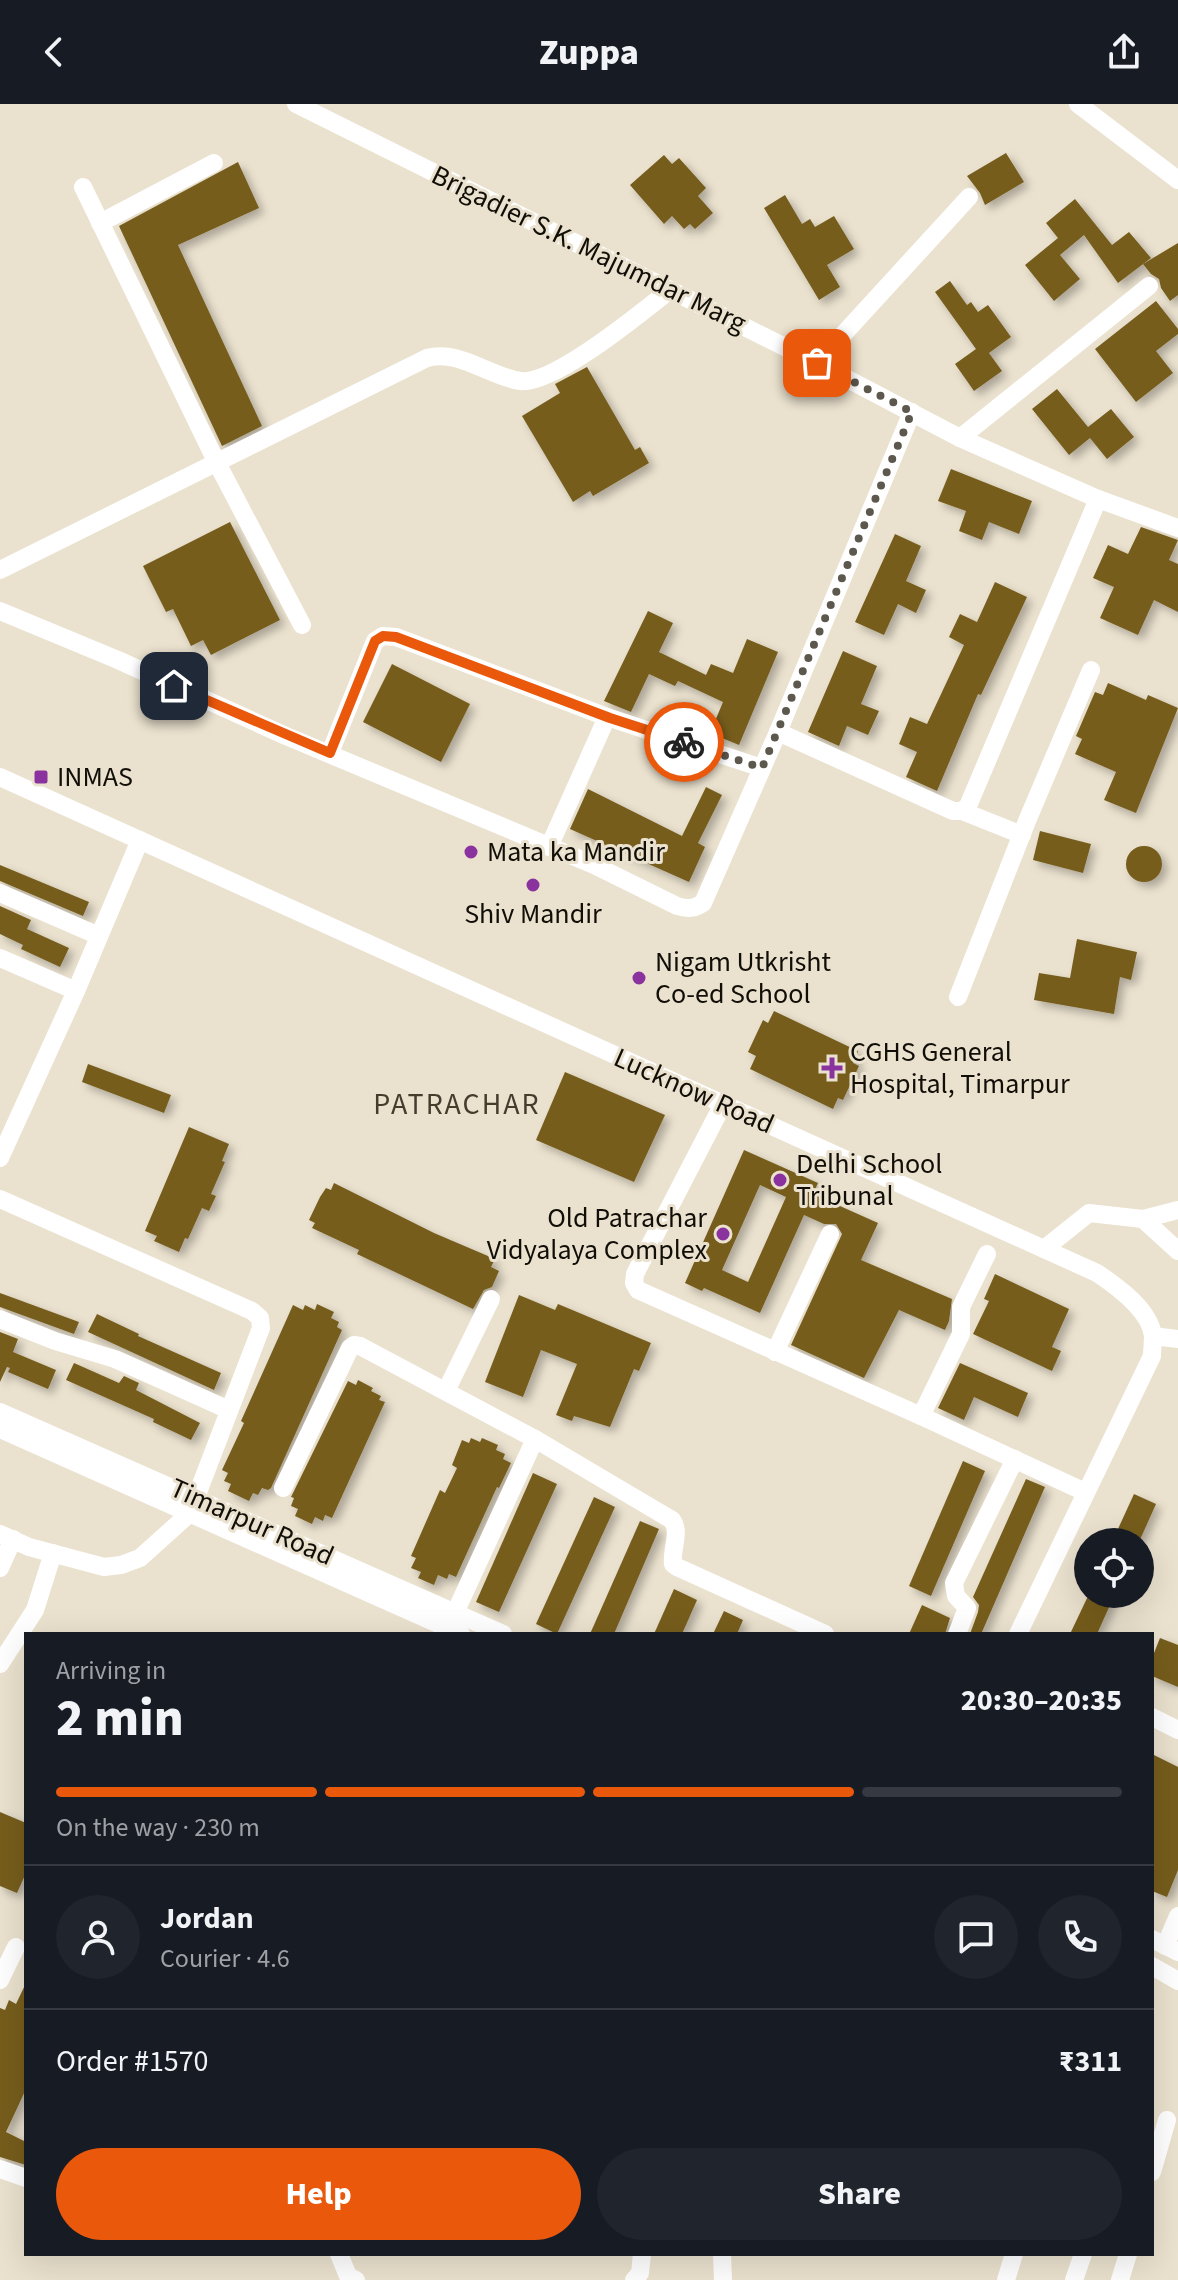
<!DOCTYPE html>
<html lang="en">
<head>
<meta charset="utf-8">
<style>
  :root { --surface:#171b24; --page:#20242c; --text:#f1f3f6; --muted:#9ea1a6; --line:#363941; --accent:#ea580c }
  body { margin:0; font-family:"Source Sans 3",sans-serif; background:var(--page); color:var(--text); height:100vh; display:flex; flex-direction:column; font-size:30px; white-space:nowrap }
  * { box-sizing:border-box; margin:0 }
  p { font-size:26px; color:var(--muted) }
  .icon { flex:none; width:44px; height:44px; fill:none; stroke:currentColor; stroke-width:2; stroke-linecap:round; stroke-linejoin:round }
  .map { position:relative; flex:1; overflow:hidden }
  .drawer { position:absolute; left:24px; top:1528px; width:1130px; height:624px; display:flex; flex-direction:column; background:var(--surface); border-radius:0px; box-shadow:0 8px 32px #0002 }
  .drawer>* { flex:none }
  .buttons { position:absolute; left:1074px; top:1424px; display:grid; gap:16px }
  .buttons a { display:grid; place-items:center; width:80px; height:80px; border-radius:50%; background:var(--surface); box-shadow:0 8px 32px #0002; font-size:40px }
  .pin { position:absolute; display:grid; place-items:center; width:68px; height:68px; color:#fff; margin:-34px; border-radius:16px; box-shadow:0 4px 12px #0006 }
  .courier { position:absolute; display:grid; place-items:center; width:80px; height:80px; margin:-40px; border:6px solid #ea580c; border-radius:50%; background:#fff; color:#222; box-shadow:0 2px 10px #0007 }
  .summary em { font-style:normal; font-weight:800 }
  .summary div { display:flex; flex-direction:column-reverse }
  .summary { display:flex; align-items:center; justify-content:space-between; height:136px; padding:0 32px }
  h1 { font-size:52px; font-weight:800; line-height:60px }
  .bar { display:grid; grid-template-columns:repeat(4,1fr); gap:12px 8px; align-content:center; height:96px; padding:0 32px }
  .bar i { height:10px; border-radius:6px; background:var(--line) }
  .bar .active { background:var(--accent) }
  .bar p { grid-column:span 4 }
  .line { display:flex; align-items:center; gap:20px; padding:0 32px; border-top:2px solid var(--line) }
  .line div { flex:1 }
  .round { display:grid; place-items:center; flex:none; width:84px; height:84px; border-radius:42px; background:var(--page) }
  .cta { display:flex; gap:16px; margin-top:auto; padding:16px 32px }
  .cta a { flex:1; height:92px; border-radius:48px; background:var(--accent); color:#fff; font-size:32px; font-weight:800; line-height:92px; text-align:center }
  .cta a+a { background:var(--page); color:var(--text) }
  header { display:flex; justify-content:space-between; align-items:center; height:104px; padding:0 32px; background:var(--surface); font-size:36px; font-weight:800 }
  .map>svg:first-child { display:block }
</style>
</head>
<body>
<header><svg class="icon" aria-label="back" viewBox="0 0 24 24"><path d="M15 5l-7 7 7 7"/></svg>Zuppa<svg class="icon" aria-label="share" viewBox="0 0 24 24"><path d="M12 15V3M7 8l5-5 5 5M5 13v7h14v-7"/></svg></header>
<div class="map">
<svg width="1178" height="2176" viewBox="0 0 1178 2176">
  <defs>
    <filter id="shadow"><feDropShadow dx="5" dy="5" stdDeviation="4" flood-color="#0004"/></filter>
  </defs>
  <rect width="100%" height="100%" fill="#eae1ce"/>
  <!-- building -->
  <g fill="#765d1e" fill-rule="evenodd" filter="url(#shadow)">
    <polygon points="1006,49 1024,78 985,101 980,89 967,72"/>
    <polygon points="664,51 672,60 679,54 706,84 698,92 713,109 695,125 690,120 684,125 672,112 664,120 630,81"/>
    <polygon points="238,58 259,104 178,141 262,322 222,342 119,122"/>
    <polygon points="785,91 802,120 810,115 815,123 834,112 854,145 827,161 840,183 819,196 764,104"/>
    <polygon points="1075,95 1112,141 1129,128 1151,154 1118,179 1084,131 1060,151 1080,175 1054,197 1025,161 1058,134 1046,119"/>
    <polygon points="1178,139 1178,191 1170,197 1161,184 1159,175 1151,170 1143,160"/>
    <polygon points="950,177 967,201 971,198 978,208 988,201 1011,233 989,249 1002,267 974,287 955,260 976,245 935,188"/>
    <polygon points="1156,197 1178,225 1178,230 1156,247 1173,269 1136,298 1095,245"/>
    <polygon points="587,263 635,346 640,343 649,359 593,392 590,387 573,398 522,312 560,289 555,280"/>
    <polygon points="1057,285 1088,323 1111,305 1134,333 1107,355 1090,334 1069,351 1032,305"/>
    <polygon points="951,365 1032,397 1019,430 989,418 982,436 959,427 966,407 938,397"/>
    <polygon points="230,418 280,516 211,551 203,536 191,542 173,505 166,508 143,462"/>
    <polygon points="1141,423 1178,436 1169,456 1178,460 1178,508 1154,496 1138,531 1100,514 1114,483 1093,474 1108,441 1128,450"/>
    <polygon points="895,430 921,442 906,477 926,486 916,509 898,500 884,531 855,518"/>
    <polygon points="995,478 1027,493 981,591 978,590 937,687 906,673 917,648 899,640 910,613 927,620 964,541 949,533 960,510 977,518"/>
    <polygon points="648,507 673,519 659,548 706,571 711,560 733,569 747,535 778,548 739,641 710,629 723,598 678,577 675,582 649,570 631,608 604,597"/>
    <polygon points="843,547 877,562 861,600 879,607 868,631 847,622 839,642 808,628"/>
    <polygon points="392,560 470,600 441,658 363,618"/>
    <polygon points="1108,579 1146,596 1148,591 1178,604 1136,709 1104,696 1116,668 1075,650 1082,635 1076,632 1095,588 1103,591"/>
    <polygon points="706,683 722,691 698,739 705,743 689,778 570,725 588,685 682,732"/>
    <polygon points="1040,727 1091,740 1083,769 1033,756"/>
    <circle cx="1144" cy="760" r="18"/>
    <polygon points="0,761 89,798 83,812 0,777"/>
    <polygon points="0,802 31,816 27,825 69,844 60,863 21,845 23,841 0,830"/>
    <polygon points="1077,835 1137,848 1131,876 1120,873 1114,910 1034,896 1039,869 1070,874"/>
    <polygon points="774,907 858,947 853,959 859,962 843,996 838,994 833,1005 750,965 756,952 748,948 763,916 768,919"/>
    <polygon points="88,960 171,991 164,1009 82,978"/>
    <polygon points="565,968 665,1011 634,1078 536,1036"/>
    <polygon points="189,1023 229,1040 222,1057 225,1058 211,1090 216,1092 209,1107 202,1104 188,1135 185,1134 179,1148 154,1137 157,1132 145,1127"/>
    <path d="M 744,1046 L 818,1079 L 813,1090 L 878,1119 L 861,1156 L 952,1195 L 949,1217 L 945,1226 L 899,1206 L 864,1274 L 791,1241 L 842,1130 L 836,1120 L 824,1120 L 804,1111 L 760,1209 L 704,1184 L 702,1187 L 685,1179 ZM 760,1081 L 786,1093 L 748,1178 L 722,1166 Z"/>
    <polygon points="334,1079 434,1129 495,1155 491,1163 499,1167 492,1183 484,1186 473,1205 357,1150 359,1146 312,1124 315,1119 309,1116 320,1093 326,1084 331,1086"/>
    <polygon points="995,1170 1069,1205 1052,1243 1061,1247 1052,1267 973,1230 989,1197 984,1195"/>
    <polygon points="0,1189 79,1218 74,1230 0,1203"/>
    <polygon points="519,1191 555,1206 558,1200 651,1239 639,1267 634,1265 610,1323 574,1312 572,1317 556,1311 577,1260 541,1246 523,1293 485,1278"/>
    <polygon points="317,1200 334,1208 331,1214 339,1218 337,1223 342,1226 271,1384 268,1386 262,1384 258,1391 253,1389 249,1397 228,1387 231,1380 224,1377 228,1369 222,1366 244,1319 241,1317 293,1201 303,1206 305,1201 315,1206"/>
    <polygon points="97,1210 139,1230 138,1232 221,1269 214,1286 88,1228"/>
    <polygon points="0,1228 18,1235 13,1248 56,1266 48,1285 8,1268 10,1264 7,1263 0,1278"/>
    <polygon points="74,1259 119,1279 124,1272 139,1279 136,1286 200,1319 191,1336 153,1318 154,1315 66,1276"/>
    <polygon points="960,1259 1028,1289 1018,1313 974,1293 964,1316 938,1304"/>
    <polygon points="358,1276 373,1284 371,1287 381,1292 379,1296 385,1298 332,1414 325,1411 323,1417 315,1413 312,1420 295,1412 298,1405 291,1402 294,1394 291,1393 348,1277 356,1281"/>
    <polygon points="471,1334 480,1338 482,1334 498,1341 496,1346 505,1350 503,1355 511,1359 499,1384 497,1383 456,1473 449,1470 447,1475 438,1471 434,1481 418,1474 421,1468 411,1464 416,1454 411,1452 440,1386 445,1389 457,1364 452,1361 462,1336 469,1339"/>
    <polygon points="963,1357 985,1367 931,1492 909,1482"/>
    <polygon points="533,1369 557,1380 499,1508 476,1498"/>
    <polygon points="1026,1375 1045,1383 982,1528 986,1530 970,1530 978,1508 979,1501 973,1493"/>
    <polygon points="1134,1390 1156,1400 1139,1438 1112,1438"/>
    <polygon points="594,1393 615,1403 557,1530 536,1520"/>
    <polygon points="640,1417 659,1425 614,1530 590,1530"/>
    <polygon points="674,1485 697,1496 682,1530 654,1530"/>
    <polygon points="1089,1490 1115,1490 1097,1530 1070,1530"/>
    <polygon points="922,1501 950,1514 945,1530 909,1530"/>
    <polygon points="724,1507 743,1516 737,1530 713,1530"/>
    <polygon points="1160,1534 1178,1541 1178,1583 1152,1572 1152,1554"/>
    <polygon points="1152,1650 1178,1663 1178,1766 1167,1793 1152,1787"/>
    <polygon points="0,1708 26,1719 26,1769 17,1789 0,1782"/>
    <polygon points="26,1879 26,1985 6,2028 26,2038 26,2061 0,2053 0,1904 5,1906 9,1896 16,1900"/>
  </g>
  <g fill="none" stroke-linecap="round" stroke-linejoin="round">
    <!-- minor -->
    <g stroke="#fff" stroke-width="18">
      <polyline points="296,0 817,259 960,334 1098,395 1178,424"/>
      <polyline points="1078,0 1178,76"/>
      <polyline points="83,83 216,357 302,521"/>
      <polyline points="100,119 214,59"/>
      <polyline points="817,259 969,93"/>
      <polyline points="960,334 1149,182"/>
      <path d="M 0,466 L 427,254 C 459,245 488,272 520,277 C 553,282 643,207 670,186"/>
      <path d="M 0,507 L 118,556 L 286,632 L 594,761 L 677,802 C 687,805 694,805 703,799 L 778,628 L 912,308"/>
      <polyline points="778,628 953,707 962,707 968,702 1098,395"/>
      <polyline points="330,649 375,537 383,532 396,533 607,613 762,664"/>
      <path d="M 0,673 L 1097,1169 C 1118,1183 1150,1206 1153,1232 C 1153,1239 1152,1246 1152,1252 L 1018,1530"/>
      <polyline points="962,707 1022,731"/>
      <polyline points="549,743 607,613"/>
      <polyline points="0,789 99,832"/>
      <polyline points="0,854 76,887"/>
      <polyline points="958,893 1027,717 1091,566"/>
      <polyline points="723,1000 635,1170 634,1179 638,1186 921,1312 1085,1388"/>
      <polyline points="0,1054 76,887 140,736"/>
      <polyline points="0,1095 252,1207 260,1214 261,1224 190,1409 140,1454 121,1461 104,1463 29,1443 0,1430"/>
      <polyline points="1178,1106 1143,1115 1178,1147"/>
      <polyline points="1044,1145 1089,1109 1143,1115"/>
      <polyline points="0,1215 55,1237 115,1255 229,1306"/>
      <polyline points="1153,1232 1178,1235"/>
      <polyline points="775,1248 830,1130"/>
      <polyline points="446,1287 491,1195"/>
      <polyline points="0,1308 503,1530"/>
      <polyline points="921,1312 961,1230 961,1203 987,1150"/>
      <polyline points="0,1325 461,1530"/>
      <path d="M 283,1384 L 350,1244 L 354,1241 L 360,1242 L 535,1335 L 672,1416 C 681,1428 671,1445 673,1460 L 677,1463 L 825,1530"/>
      <polyline points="0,1464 13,1435"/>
      <polyline points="455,1509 535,1335"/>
      <polyline points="957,1530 967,1504 956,1492 954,1479 1015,1355"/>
      <polyline points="0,1560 35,1506 53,1449"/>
      <polyline points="1152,1613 1178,1626"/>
      <polyline points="1152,1835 1178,1848"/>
      <polyline points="1165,1842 1178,1812"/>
      <polyline points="1152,1862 1178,1877"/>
      <polyline points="0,1876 16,1843"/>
      <polyline points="0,2065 26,2074"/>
      <polyline points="1152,2068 1167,2016"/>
      <polyline points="339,2150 348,2172 356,2176"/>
      <polyline points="722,2150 723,2176"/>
      <polyline points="634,2176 640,2169 642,2150"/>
      <polyline points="1006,2176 1014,2150"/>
      <polyline points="1074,2176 1083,2150"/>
      <polyline points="1120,2176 1128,2150"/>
    </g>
  </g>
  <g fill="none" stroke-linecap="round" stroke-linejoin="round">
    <!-- done -->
    <polyline stroke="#5d584d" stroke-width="8" stroke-dasharray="0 14.4" points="684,638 762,664 912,308 817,259"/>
    <!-- route -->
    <polyline stroke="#ea580c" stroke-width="10" points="174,582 330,649 375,537 383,532 396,533 610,614 684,638"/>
  </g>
  <!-- markers -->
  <g fill="#8a329e" stroke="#eae1ce" stroke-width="3">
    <rect x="33" y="665" width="16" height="16" rx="4"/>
    <circle cx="471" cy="748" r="8"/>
    <circle cx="533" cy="781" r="8"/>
    <circle cx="639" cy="874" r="8"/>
    <path d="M828 952h8v8h8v8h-8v8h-8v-8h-8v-8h8z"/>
    <circle cx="780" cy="1076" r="8"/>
    <circle cx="723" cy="1130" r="8"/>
  </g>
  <g text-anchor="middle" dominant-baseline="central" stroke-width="6" stroke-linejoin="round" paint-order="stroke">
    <!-- street labels -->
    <g font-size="28" fill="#110e08" stroke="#eae1ce">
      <text transform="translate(589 145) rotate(26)">Brigadier S.K. Majumdar Marg</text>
      <text transform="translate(694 987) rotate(24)">Lucknow Road</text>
      <text transform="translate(252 1418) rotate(24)">Timarpur Road</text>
    </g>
    <!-- poi labels -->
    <g font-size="28" fill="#110e08" stroke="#eae1ce" text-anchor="start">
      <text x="57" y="673">INMAS</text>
      <text x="487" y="748">Mata ka Mandir</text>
      <text x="533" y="810" text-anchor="middle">Shiv Mandir</text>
      <text x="655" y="858">Nigam Utkrisht<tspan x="655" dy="32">Co-ed School</tspan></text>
      <text x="850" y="948">CGHS General<tspan x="850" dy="32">Hospital, Timarpur</tspan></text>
      <text x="796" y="1060">Delhi School<tspan x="796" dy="32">Tribunal</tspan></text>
      <text x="707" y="1114" text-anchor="end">Old Patrachar<tspan x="707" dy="32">Vidyalaya Complex</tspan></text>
    </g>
    <!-- neighbourhood labels -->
    <g font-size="30" letter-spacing="2" fill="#443d2e" stroke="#eae1ce">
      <text x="457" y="1000">PATRACHAR</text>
    </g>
  </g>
</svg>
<div class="buttons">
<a><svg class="icon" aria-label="locate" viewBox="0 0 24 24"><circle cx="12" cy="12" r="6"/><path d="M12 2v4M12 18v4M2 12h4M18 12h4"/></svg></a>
</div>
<div class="pin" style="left:817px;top:259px;background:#ea580c"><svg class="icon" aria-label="bag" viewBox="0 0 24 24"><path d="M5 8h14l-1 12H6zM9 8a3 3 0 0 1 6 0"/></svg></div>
<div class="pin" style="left:174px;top:582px;background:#1f2937"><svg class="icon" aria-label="home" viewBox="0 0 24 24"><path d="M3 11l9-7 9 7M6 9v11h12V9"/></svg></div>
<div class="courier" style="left:684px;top:638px"><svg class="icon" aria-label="bike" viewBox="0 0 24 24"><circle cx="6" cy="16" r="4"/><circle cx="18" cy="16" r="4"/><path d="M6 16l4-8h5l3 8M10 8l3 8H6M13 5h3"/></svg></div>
<section class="drawer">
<div class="summary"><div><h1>2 min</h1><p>Arriving in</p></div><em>20:30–20:35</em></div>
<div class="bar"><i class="active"></i><i class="active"></i><i class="active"></i><i></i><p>On the way · 230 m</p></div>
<div class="line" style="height:144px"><a class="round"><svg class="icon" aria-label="person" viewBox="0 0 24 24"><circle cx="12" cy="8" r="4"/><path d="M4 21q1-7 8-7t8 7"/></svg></a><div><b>Jordan</b><p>Courier · 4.6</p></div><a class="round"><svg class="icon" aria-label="chat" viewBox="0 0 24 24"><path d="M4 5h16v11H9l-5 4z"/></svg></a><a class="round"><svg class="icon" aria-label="phone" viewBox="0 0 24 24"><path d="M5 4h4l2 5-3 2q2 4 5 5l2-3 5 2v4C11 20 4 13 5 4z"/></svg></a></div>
<div class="line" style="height:104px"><div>Order #1570</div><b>₹311</b></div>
<div class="cta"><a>Help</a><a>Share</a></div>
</section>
</div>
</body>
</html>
